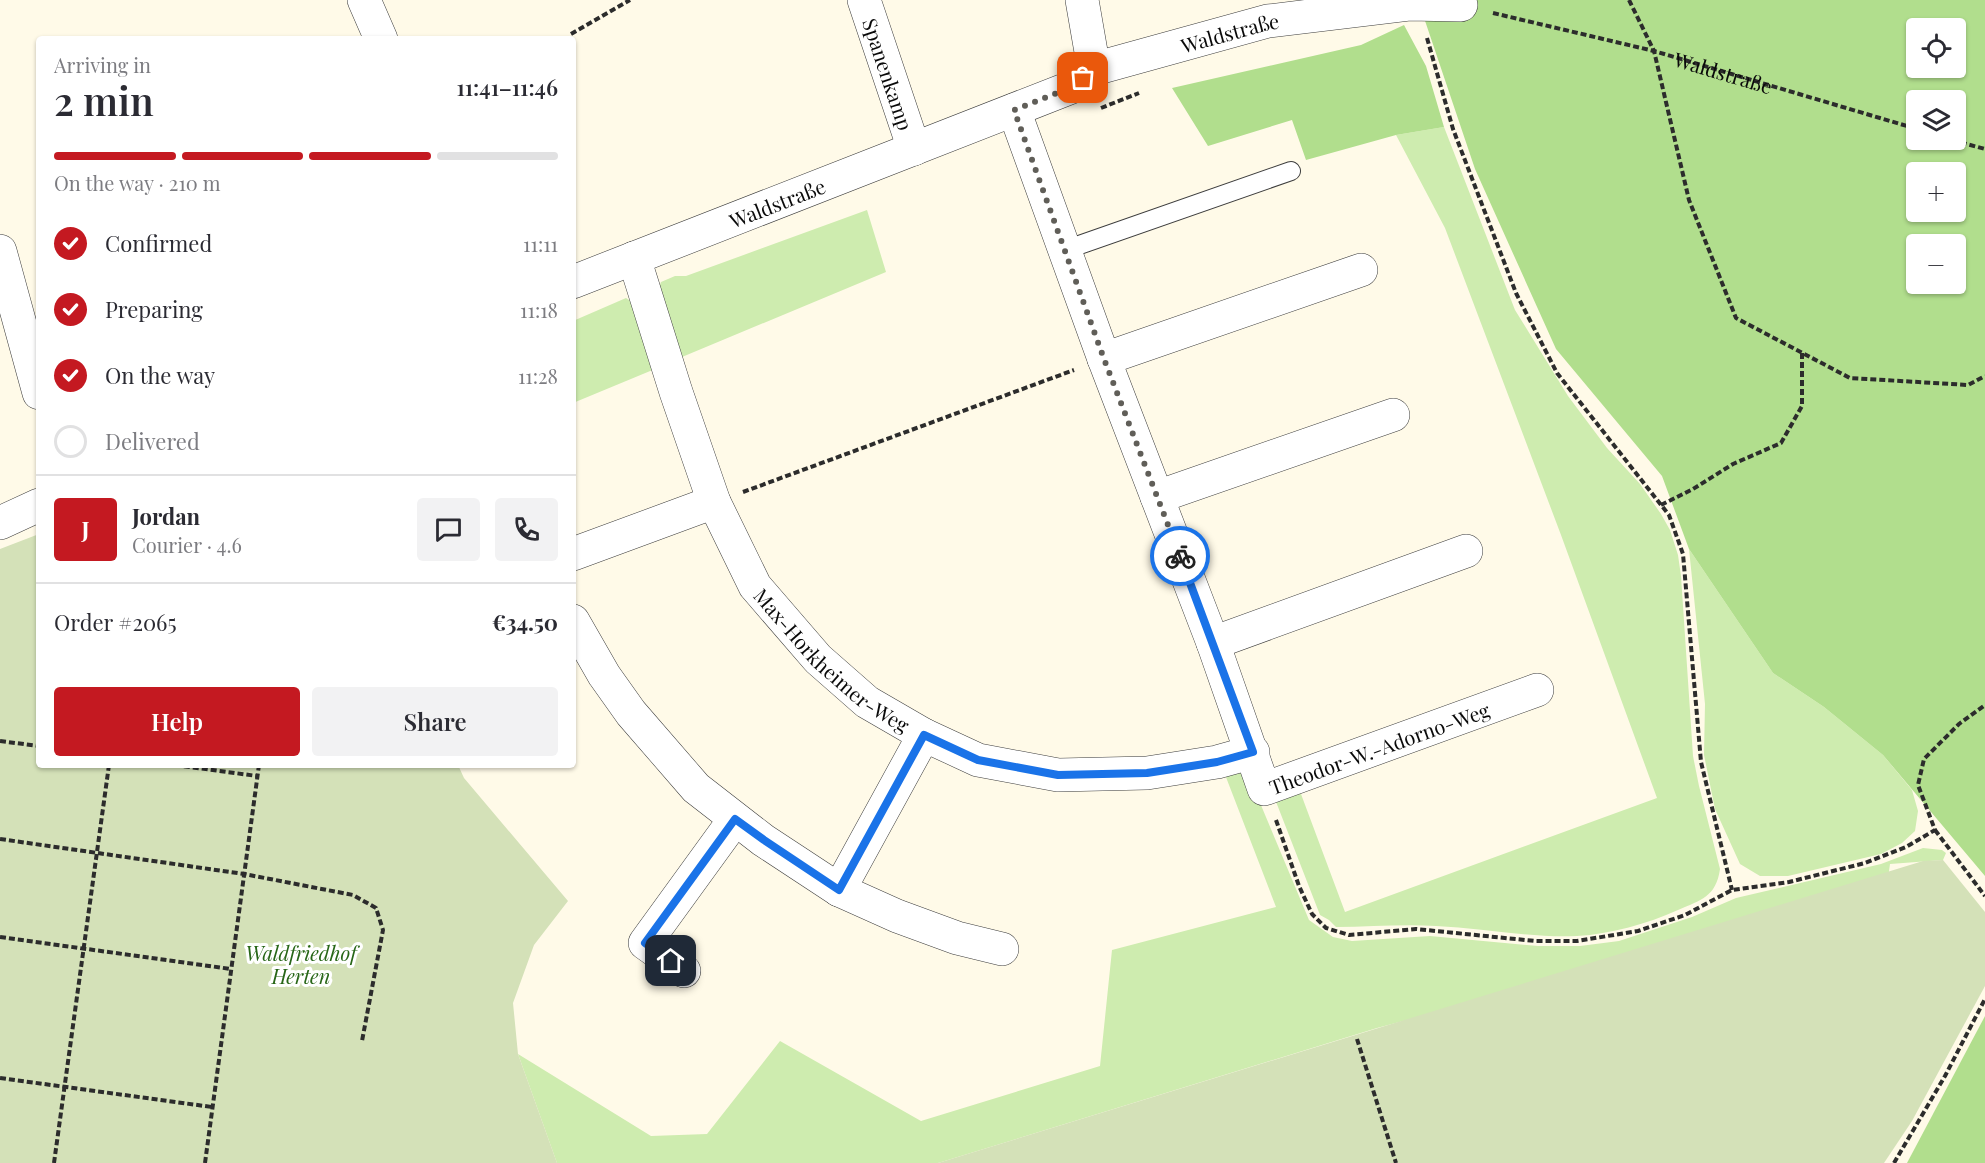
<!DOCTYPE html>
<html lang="en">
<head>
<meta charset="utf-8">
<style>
  :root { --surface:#fff; --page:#f2f2f3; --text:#2b2b33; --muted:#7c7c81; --line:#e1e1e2; --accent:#c41921 }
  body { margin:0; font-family:"Playfair Display",serif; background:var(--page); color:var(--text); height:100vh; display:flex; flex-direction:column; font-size:22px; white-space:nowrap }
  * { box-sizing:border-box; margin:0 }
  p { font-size:20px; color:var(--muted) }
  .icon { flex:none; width:33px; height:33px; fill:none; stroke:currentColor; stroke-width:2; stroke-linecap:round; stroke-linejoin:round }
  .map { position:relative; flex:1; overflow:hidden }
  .panel { position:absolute; left:36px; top:36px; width:540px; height:732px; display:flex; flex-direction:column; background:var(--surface); border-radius:6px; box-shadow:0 2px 4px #0004 }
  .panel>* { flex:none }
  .tools { position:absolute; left:1906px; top:18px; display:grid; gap:12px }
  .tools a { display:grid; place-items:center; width:60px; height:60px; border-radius:6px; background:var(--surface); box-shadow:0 2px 4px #0004; font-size:30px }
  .pin { position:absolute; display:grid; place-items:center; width:51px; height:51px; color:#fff; margin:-26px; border-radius:12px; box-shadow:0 3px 9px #0006 }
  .courier { position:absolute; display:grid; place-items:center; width:60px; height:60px; margin:-30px; border:4px solid #1a73e8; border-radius:50%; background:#fff; color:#222; box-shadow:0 2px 8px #0007 }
  .head em { font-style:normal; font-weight:600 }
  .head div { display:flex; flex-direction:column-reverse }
  .head { display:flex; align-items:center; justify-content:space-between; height:102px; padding:0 18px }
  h1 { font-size:39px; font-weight:600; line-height:45px }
  .bar { display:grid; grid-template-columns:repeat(4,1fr); gap:9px 6px; align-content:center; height:72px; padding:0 18px }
  .bar i { height:8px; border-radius:4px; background:var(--line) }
  .bar .active { background:var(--accent) }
  .bar p { grid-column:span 4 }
  .line { display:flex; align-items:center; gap:15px; padding:0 18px; border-top:2px solid var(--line) }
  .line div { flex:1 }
  .round { display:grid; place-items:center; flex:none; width:63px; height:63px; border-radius:6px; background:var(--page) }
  ol { padding:0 18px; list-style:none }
  li { display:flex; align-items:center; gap:18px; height:66px }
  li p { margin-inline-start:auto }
  li .icon { padding:6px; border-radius:50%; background:var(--accent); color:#fff; stroke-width:4 }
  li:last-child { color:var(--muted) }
  li i { width:33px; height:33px; border:3px solid var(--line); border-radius:50% }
  .cta { display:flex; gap:12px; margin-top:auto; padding:12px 18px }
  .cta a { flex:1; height:69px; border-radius:6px; background:var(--accent); color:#fff; font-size:24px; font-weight:600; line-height:69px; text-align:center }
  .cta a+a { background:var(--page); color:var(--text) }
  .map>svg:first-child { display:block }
</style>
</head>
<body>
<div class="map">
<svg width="1985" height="1163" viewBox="0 0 1985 1163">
  <rect width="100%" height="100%" fill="#fffae8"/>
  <!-- green -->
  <g fill="#ceecaf">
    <path d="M 1444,127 L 1515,310 L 1568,396 L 1607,448 L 1640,484 L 1661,514 L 1670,530 L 1678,555 L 1681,576 L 1693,756 L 1699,786 L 1720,869 C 1716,897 1701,900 1678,910 C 1647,924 1611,934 1577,936 C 1530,938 1483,928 1436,926 C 1403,924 1369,927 1336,927 L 1329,920 L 1320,915 L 1273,794 L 1298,786 L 1345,912 L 1657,798 L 1561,535 L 1445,228 L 1396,135 Z"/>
    <polygon points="867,210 886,272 682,357 658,290 661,282 675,276 686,276"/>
    <polygon points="626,298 632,302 655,369 573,403 573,321"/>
    <polygon points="1689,549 1773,673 1824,707 1883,755 1912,790 1918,811 1915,831 1902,843 1881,854 1788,876 1760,876 1740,864 1715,809 1704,755 1705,704"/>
    <polygon points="1237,771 1244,773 1258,798 1309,920 1333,937 1352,941 1430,936 1538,946 1580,946 1619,941 1692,917 1736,898 1881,864 1923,848 1942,850 1946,853 1943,860 1890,864 1886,892 1377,1028 938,1163 557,1163 518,1054 651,1136 707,1134 780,1041 921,1121 1100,1066 1112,950 1276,907 1224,772"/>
  </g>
  <!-- forest -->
  <g fill="#b1de8d" fill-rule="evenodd">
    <path d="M 1418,0 L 1985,0 L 1985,876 L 1883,755 L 1824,707 L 1773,673 L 1689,549 L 1662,476 L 1556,349 L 1475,169 ZM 1917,28 L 1956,28 L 1956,68 L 1917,68 ZM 1917,100 L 1956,100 L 1956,140 L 1917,140 ZM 1917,172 L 1956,172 L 1956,212 L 1917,212 ZM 1917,244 L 1956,244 L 1956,284 L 1917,284 Z"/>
    <polygon points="1404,25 1426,66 1444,127 1396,135 1306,160 1292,120 1208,146 1172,88 1361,45"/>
    <polygon points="1985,1016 1985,1163 1907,1163"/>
  </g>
  <!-- cemetery -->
  <g fill="#d4e1b8">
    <polygon points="39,534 39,765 458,765 464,778 568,901 534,945 513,1003 518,1054 557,1163 0,1163 0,549"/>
    <polygon points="1943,860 1985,912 1985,986 1912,1121 1884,1163 938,1163 1923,861"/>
  </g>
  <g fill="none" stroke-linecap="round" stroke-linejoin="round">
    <!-- service casing -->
    <g stroke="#3d3d3d" stroke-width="20">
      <polyline id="service" points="1065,250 1291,171"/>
    </g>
    <!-- minor casing -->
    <g stroke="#3d3d3d" stroke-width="34">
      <g id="minor">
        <polyline points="364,0 381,39"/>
        <path id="s2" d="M 864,0 L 914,149"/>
        <polyline points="1082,0 1094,69"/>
        <path id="s3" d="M 1014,110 L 1104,359 L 1213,643 L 1264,789 L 1537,690"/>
        <polyline points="0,251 39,393"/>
        <path id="s4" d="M 634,258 L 676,392 L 714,502 L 755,586 L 818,659 L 867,702 L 924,735 L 978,760 L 1058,775 L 1147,773 L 1217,762 L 1253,752"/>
        <path id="s5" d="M 573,282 L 1072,87 L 1094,69 L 1268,21 L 1409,4 L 1461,5"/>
        <polyline points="1104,359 1361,270"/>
        <polyline points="1157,497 1393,415"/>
        <polyline points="0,523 39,505"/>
        <polyline points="573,554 714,502"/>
        <polyline points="573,621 604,675 631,713 696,788 763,840 839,890 897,916 957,938 1002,949"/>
        <polyline points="1213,643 1466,551"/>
        <polyline points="839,890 924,735"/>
        <polyline points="684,971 645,943 735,819"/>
      </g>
    </g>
    <!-- path -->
    <g stroke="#2c2c2c" stroke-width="4" stroke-dasharray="6 3" stroke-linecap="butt">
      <polyline points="1629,0 1654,51 1689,200 1736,318 1850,378 1968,385 1985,376"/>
      <path id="s1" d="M 1493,13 L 1654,51 L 1917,129"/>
      <polyline points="571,34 630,0"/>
      <polyline points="1427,38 1453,129 1516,293 1557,373 1669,515 1683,554 1701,762 1732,890"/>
      <polyline points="1101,108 1139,93"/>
      <polyline points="1952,140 1985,149"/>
      <polyline points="743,492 1074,370"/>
      <polyline points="1661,505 1693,489 1733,464 1781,443 1802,406 1802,353"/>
      <polyline points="0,741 39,746"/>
      <polyline points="175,765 257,776"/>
      <polyline points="1276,820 1299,886 1312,914 1326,928 1349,935 1416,929 1535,941 1577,941 1638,931 1685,915 1732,890 1789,882 1865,863 1906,847 1935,830 1918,785 1924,759 1959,724 1985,705"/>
      <polyline points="1935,830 1985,896"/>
      <polyline points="0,839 244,874 353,895 376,908 383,930 362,1041"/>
      <polyline points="0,937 231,969"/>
      <polyline points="1357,1039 1396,1163"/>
      <polyline points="0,1078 212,1107"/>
      <polyline points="54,1163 109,765"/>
      <polyline points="205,1163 259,765"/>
      <polyline points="1894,1163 1945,1076 1985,999"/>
    </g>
    <!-- service -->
    <use href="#service" stroke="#fff" stroke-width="18"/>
    <!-- minor -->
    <use href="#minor" stroke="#fff" stroke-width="33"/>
  </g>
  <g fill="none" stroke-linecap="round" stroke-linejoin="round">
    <!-- done -->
    <polyline stroke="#605e58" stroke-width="6" stroke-dasharray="0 10.8" points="1083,78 1072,87 1014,110 1104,359 1180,556"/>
    <!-- route -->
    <polyline stroke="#1a73e8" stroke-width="8" points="671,961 645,943 735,819 764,840 839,890 924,735 978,760 1058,775 1147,773 1217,762 1253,752 1180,556"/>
  </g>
  <g text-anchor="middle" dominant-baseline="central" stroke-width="6" stroke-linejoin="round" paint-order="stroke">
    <!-- street labels -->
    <g font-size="20" fill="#0a0a0a" stroke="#fff">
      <text stroke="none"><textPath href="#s5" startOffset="705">Waldstraße</textPath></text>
      <text stroke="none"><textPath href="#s1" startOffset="238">Waldstraße</textPath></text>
      <text stroke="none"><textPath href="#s2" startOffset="78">Spanenkamp</textPath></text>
      <text stroke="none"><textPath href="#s5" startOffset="219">Waldstraße</textPath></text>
      <text stroke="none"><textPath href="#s4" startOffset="458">Max-Horkheimer-Weg</textPath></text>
      <text stroke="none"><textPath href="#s3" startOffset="846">Theodor-W.-Adorno-Weg</textPath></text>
    </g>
    <!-- park labels -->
    <g font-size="20" font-style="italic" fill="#276617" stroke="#fff">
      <text x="301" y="952">Waldfriedhof<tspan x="301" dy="23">Herten</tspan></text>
    </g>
  </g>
</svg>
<div class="tools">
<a><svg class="icon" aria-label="locate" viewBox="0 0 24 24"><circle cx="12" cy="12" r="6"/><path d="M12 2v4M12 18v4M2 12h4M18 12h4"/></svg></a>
<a><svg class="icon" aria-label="layers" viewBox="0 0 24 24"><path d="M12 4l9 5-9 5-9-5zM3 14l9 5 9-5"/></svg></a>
<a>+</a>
<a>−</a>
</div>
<div class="pin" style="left:1083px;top:78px;background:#ea580c"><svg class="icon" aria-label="bag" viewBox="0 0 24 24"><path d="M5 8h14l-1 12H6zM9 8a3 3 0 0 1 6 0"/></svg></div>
<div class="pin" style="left:671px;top:961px;background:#1f2937"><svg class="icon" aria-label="home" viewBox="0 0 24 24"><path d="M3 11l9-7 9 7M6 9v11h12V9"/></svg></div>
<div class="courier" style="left:1180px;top:556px"><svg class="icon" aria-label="bike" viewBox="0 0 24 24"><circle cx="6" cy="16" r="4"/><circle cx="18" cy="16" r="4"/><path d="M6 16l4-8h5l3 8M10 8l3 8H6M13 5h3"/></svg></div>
<section class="panel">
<div class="head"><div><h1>2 min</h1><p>Arriving in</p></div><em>11:41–11:46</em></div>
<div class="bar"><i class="active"></i><i class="active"></i><i class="active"></i><i></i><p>On the way · 210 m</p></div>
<ol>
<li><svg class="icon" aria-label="check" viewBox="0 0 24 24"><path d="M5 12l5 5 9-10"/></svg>Confirmed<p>11:11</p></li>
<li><svg class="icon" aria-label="check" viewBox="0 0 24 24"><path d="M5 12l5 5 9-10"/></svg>Preparing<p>11:18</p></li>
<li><svg class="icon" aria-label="check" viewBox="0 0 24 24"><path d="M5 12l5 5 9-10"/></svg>On the way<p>11:28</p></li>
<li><i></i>Delivered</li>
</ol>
<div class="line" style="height:108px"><b class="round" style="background:var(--accent);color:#fff">J</b><div><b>Jordan</b><p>Courier · 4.6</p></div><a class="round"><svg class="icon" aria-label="chat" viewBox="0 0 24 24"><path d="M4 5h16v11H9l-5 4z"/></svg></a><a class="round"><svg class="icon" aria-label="phone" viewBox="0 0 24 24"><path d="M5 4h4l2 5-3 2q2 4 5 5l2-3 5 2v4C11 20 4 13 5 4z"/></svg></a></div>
<div class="line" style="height:78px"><div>Order #2065</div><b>€34.50</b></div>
<div class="cta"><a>Help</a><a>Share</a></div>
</section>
</div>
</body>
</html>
